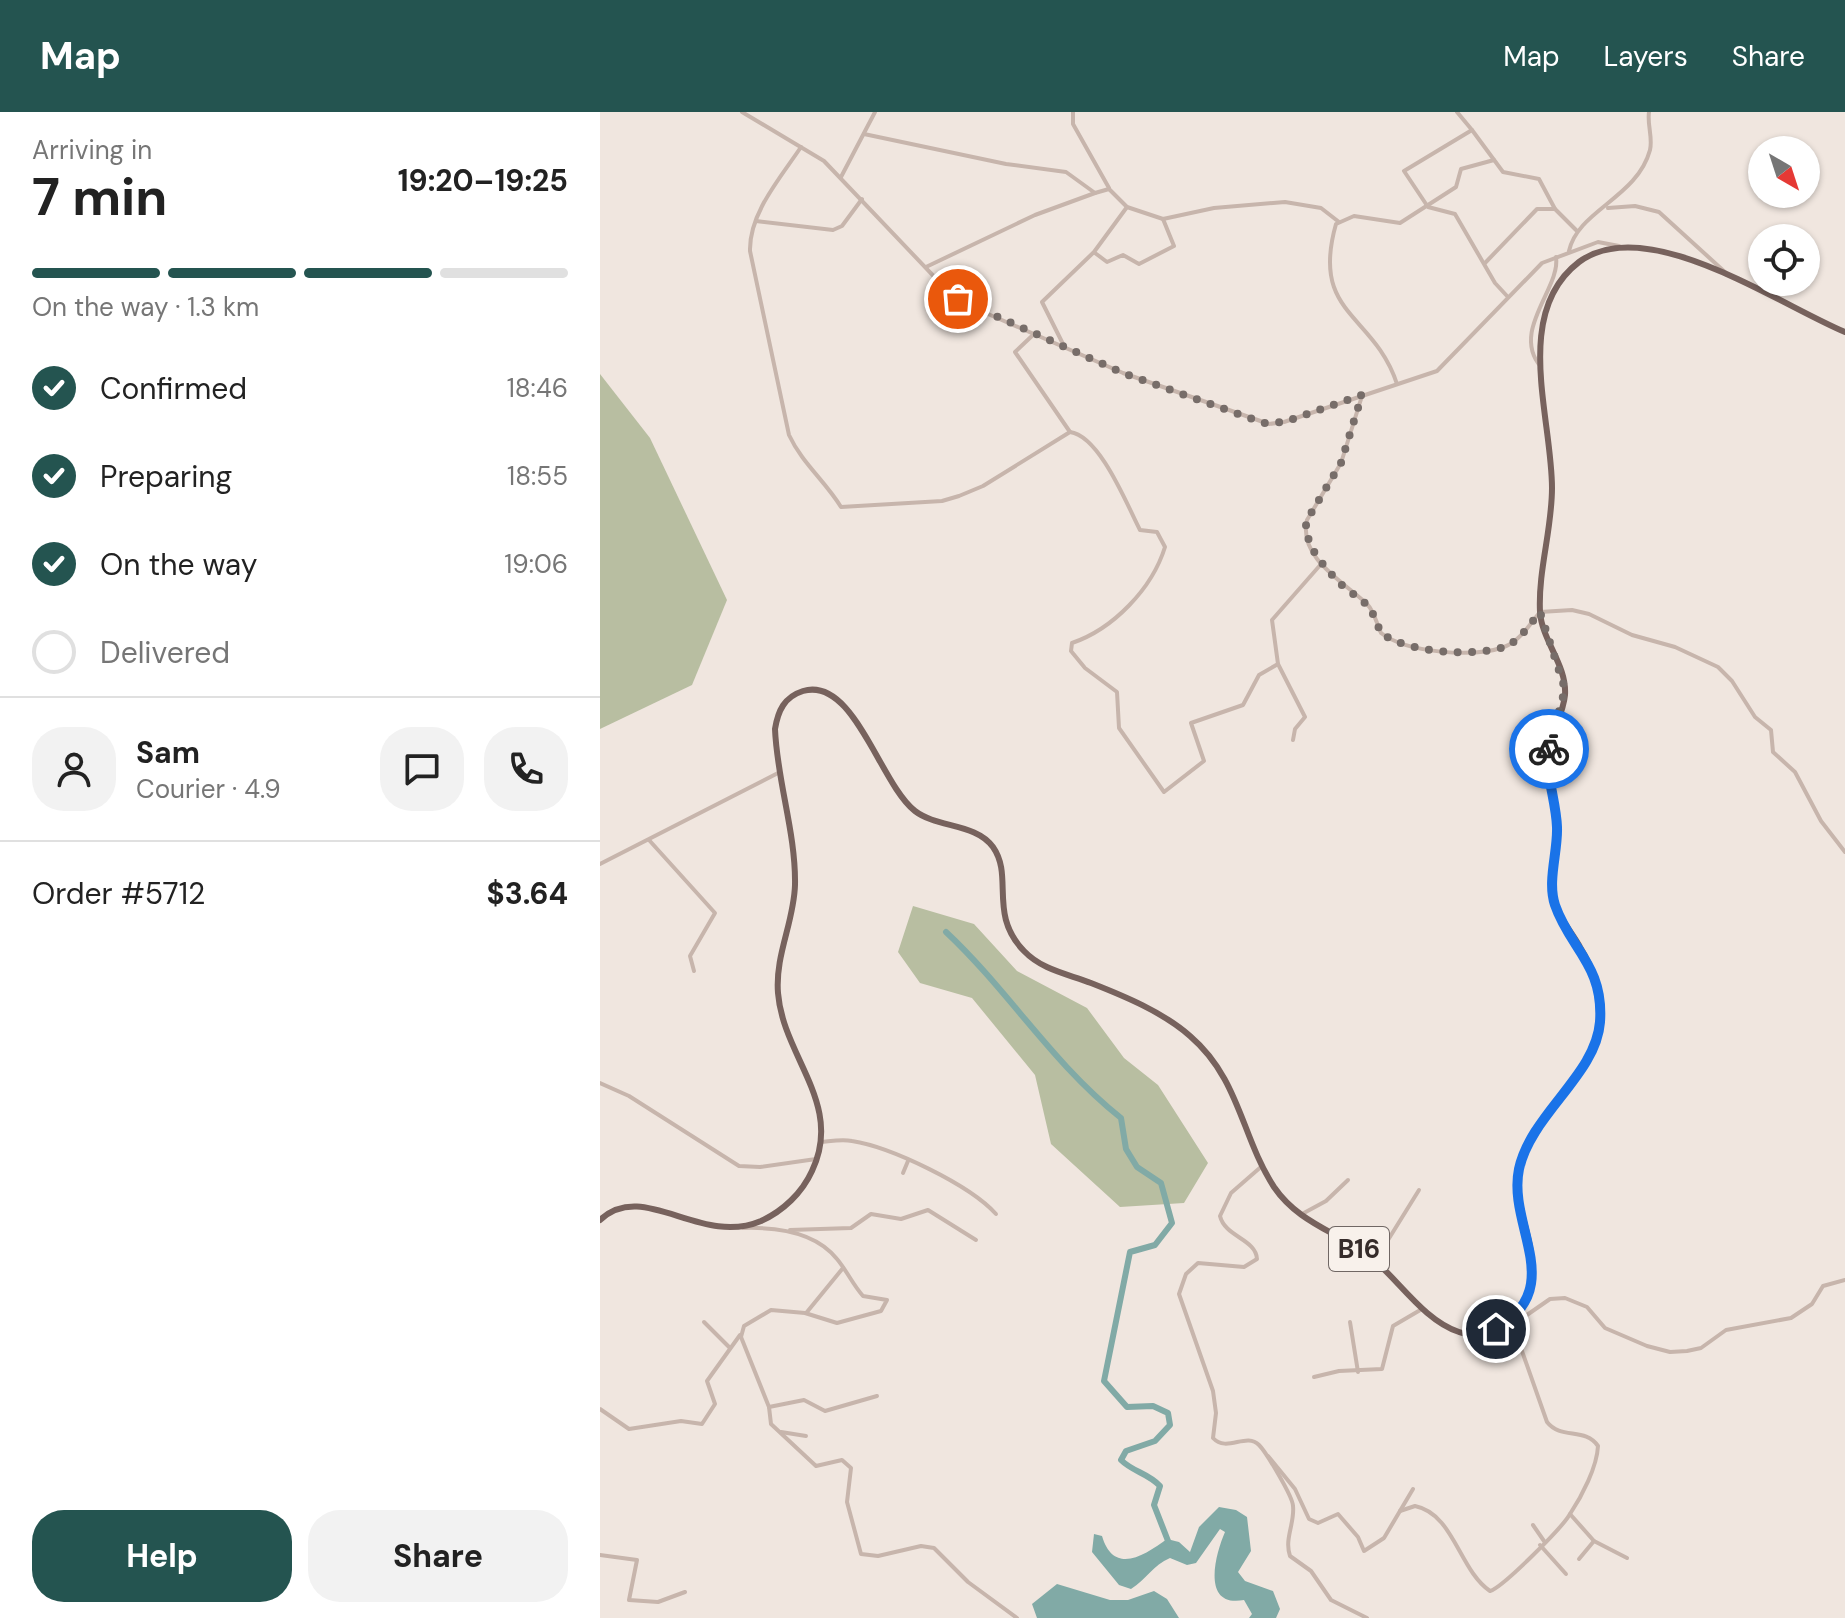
<!DOCTYPE html>
<html lang="en">
<head>
<meta charset="utf-8">
<style>
  :root { --surface:#fff; --page:#f2f2f2; --text:#222; --muted:#767676; --line:#e0e0e0; --accent:#245450 }
  body { margin:0; font-family:"DM Sans",sans-serif; background:var(--page); color:var(--text); height:100vh; display:flex; flex-direction:column; font-size:30px; white-space:nowrap }
  * { box-sizing:border-box; margin:0 }
  p { font-size:26px; color:var(--muted) }
  .icon { flex:none; width:44px; height:44px; fill:none; stroke:currentColor; stroke-width:2; stroke-linecap:round; stroke-linejoin:round }
  .map { position:relative; flex:1; overflow:hidden }
  .sheet { display:flex; flex-direction:column; background:var(--surface); width:600px }
  .sheet>* { flex:none }
  .needle { width:52px; rotate:141deg }
  .controls { position:absolute; left:1148px; top:24px; display:grid; gap:16px }
  .controls a { display:grid; place-items:center; width:72px; height:72px; border-radius:50%; background:var(--surface); box-shadow:0 2px 6px #0004; font-size:40px }
  .pin { position:absolute; display:grid; place-items:center; width:68px; height:68px; color:#fff; margin:-34px; border:4px solid #fff; border-radius:50%; box-shadow:0 2px 8px #0007 }
  .courier { position:absolute; display:grid; place-items:center; width:80px; height:80px; margin:-40px; border:6px solid #1a73e8; border-radius:50%; background:#fff; color:#222; box-shadow:0 2px 10px #0007 }
  .head em { font-style:normal; font-weight:700 }
  .head div { display:flex; flex-direction:column-reverse }
  .head { display:flex; align-items:center; justify-content:space-between; height:136px; padding:0 32px }
  h1 { font-size:52px; font-weight:700; line-height:60px }
  .bar { display:grid; grid-template-columns:repeat(4,1fr); gap:12px 8px; align-content:center; height:96px; padding:0 32px }
  .bar i { height:10px; border-radius:6px; background:var(--line) }
  .bar .current { background:var(--accent) }
  .bar p { grid-column:span 4 }
  .line { display:flex; align-items:center; gap:20px; padding:0 32px; border-top:2px solid var(--line) }
  .line div { flex:1 }
  .round { display:grid; place-items:center; flex:none; width:84px; height:84px; border-radius:32px; background:var(--page) }
  ol { padding:0 32px; list-style:none }
  li { display:flex; align-items:center; gap:24px; height:88px }
  li p { margin-inline-start:auto }
  li .icon { padding:8px; border-radius:50%; background:var(--accent); color:#fff; stroke-width:4 }
  li:last-child { color:var(--muted) }
  li i { width:44px; height:44px; border:4px solid var(--line); border-radius:50% }
  .primary-button { display:flex; gap:16px; margin-top:auto; padding:16px 32px }
  .primary-button a { flex:1; height:92px; border-radius:32px; background:var(--accent); color:#fff; font-size:32px; font-weight:700; line-height:92px; text-align:center }
  .primary-button a+a { background:var(--page); color:var(--text) }
  header { display:flex; align-items:center; gap:48px; box-sizing:border-box; height:112px; padding:0 40px; background:var(--accent); color:#fff }
  header strong { font-size:38px }
  nav { display:flex; gap:44px; margin-inline-start:auto; font-size:28px }
  main { display:flex; flex:1; min-height:0 }
  .map>svg:first-child { display:block }
</style>
</head>
<body>
<header>
<strong>Map</strong>
<nav><a>Map</a><a>Layers</a><a>Share</a></nav>
</header>
<main>
<section class="sheet">
<div class="head"><div><h1>7 min</h1><p>Arriving in</p></div><em>19:20–19:25</em></div>
<div class="bar"><i class="current"></i><i class="current"></i><i class="current"></i><i></i><p>On the way · 1.3 km</p></div>
<ol>
<li><svg class="icon" aria-label="check" viewBox="0 0 24 24"><path d="M5 12l5 5 9-10"/></svg>Confirmed<p>18:46</p></li>
<li><svg class="icon" aria-label="check" viewBox="0 0 24 24"><path d="M5 12l5 5 9-10"/></svg>Preparing<p>18:55</p></li>
<li><svg class="icon" aria-label="check" viewBox="0 0 24 24"><path d="M5 12l5 5 9-10"/></svg>On the way<p>19:06</p></li>
<li><i></i>Delivered</li>
</ol>
<div class="line" style="height:144px"><a class="round"><svg class="icon" aria-label="person" viewBox="0 0 24 24"><circle cx="12" cy="8" r="4"/><path d="M4 21q1-7 8-7t8 7"/></svg></a><div><b>Sam</b><p>Courier · 4.9</p></div><a class="round"><svg class="icon" aria-label="chat" viewBox="0 0 24 24"><path d="M4 5h16v11H9l-5 4z"/></svg></a><a class="round"><svg class="icon" aria-label="phone" viewBox="0 0 24 24"><path d="M5 4h4l2 5-3 2q2 4 5 5l2-3 5 2v4C11 20 4 13 5 4z"/></svg></a></div>
<div class="line" style="height:104px"><div>Order #5712</div><b>$3.64</b></div>
<div class="primary-button"><a>Help</a><a>Share</a></div>
</section>
<div class="map">
<svg width="1245" height="1506" viewBox="0 0 1245 1506">
  <rect width="100%" height="100%" fill="#f0e6df"/>
  <!-- green -->
  <g fill="#b8bea1">
    <polygon points="0,262 50,326 127,488 92,573 0,617"/>
    <polygon points="313,794 374,812 417,859 487,896 524,946 558,973 608,1051 584,1091 520,1095 451,1032 435,963 372,886 320,871 298,840"/>
  </g>
  <!-- water -->
  <g fill="#81aaa6">
    <path d="M 619,1395 L 636,1398 L 647,1405 L 651,1439 L 638,1460 L 645,1469 L 673,1479 L 680,1497 L 676,1506 L 649,1506 L 652,1502 L 644,1488 C 601,1496 615,1443 625,1420 L 620,1417 L 596,1451 L 587,1453 L 570,1446 C 553,1453 546,1468 531,1477 L 519,1473 L 492,1440 L 494,1422 L 502,1424 C 514,1464 545,1443 567,1427 L 579,1430 L 590,1440 L 599,1415 Z"/>
    <polygon points="457,1472 510,1488 528,1488 554,1479 567,1487 579,1506 437,1506 432,1492"/>
  </g>
  <g fill="none" stroke-linecap="round" stroke-linejoin="round">
    <!-- river -->
    <path stroke="#81aaa6" stroke-width="6" d="M 346,820 C 409,879 451,950 521,1006 L 526,1037 L 537,1055 L 561,1071 L 572,1111 L 555,1133 L 530,1140 L 504,1269 L 527,1295 L 553,1294 L 568,1301 L 570,1313 L 555,1329 L 526,1339 L 521,1348 C 533,1360 548,1361 560,1374 L 554,1393 L 570,1434"/>
    <!-- minor -->
    <g stroke="#c7b5ac" stroke-width="4">
      <polyline points="142,0 224,49 344,175 363,191 523,261 669,312 684,310 837,259 942,151 998,130 1019,134"/>
      <polyline points="473,0 473,12 509,76"/>
      <polyline points="857,0 872,18 804,59 828,95 855,102 895,171 907,184"/>
      <polyline points="872,18 903,60 939,67 955,97 976,118"/>
      <polyline points="264,22 406,52 466,60 495,81 509,77 527,95 563,107 614,96 685,90 721,96 739,110"/>
      <path d="M 201,35 C 181,65 149,101 150,139 L 189,323 C 202,351 225,369 241,395 L 342,389 L 359,384 L 383,374 L 470,320 C 500,324 527,393 540,418 L 557,420 L 565,435 C 552,477 513,517 472,531 L 471,539 L 485,556 L 517,580 L 519,616 L 564,680 L 604,649 L 591,611 L 643,593 L 659,563 L 678,552"/>
      <polyline points="241,65 275,0"/>
      <polyline points="1008,96 1035,94 1059,100 1126,161"/>
      <polyline points="156,109 233,118 242,114 262,87"/>
      <path d="M 969,139 C 978,98 1037,86 1050,38 C 1053,26 1047,12 1049,0"/>
      <polyline points="495,141 507,150 523,143 539,152 574,134 563,107"/>
      <polyline points="885,151 937,97 955,97"/>
      <polyline points="326,155 435,103 495,81"/>
      <polyline points="434,222 415,240 470,320"/>
      <polyline points="464,234 442,190 494,140 527,95"/>
      <path d="M 941,255 C 910,219 961,176 956,145"/>
      <path d="M 797,272 C 774,201 710,203 736,112 L 754,104 L 800,111 L 856,75 L 861,57 L 894,48"/>
      <path d="M 762,284 L 741,351 L 707,408 C 698,446 744,470 767,492 C 774,499 777,512 781,521 C 807,541 873,546 904,535 C 919,530 931,511 940,500 L 972,498 L 989,502 L 1032,523 L 1075,535 L 1118,555 L 1132,569 L 1155,605 L 1171,618 L 1173,640 L 1195,660 L 1221,709 L 1245,740"/>
      <polyline points="693,628 695,617 705,605 678,552 672,508 722,451"/>
      <polyline points="49,728 115,801 90,844 94,859"/>
      <polyline points="0,752 180,660"/>
      <polyline points="0,971 29,984 139,1054 160,1055 216,1047"/>
      <path d="M 221,1030 C 232,1029 242,1027 252,1029 C 291,1035 370,1073 396,1102"/>
      <path d="M 662,1054 L 631,1081 L 620,1104 C 625,1125 656,1127 657,1147 L 644,1155 L 598,1151 L 586,1162 L 579,1182 L 613,1279 L 616,1301 L 613,1326 C 627,1341 646,1320 659,1333 C 666,1340 693,1385 693,1394 C 695,1411 684,1427 690,1444 L 711,1459 L 731,1488 L 767,1506"/>
      <polyline points="303,1061 308,1049"/>
      <polyline points="702,1102 726,1089 748,1068"/>
      <path d="M 143,1116 C 175,1115 215,1119 237,1147 C 247,1159 253,1173 263,1184 L 287,1188 L 281,1199 L 237,1211 L 205,1201 L 171,1198 L 144,1214 L 141,1225 L 169,1295 L 171,1312 L 216,1354 L 242,1348 L 251,1356 L 247,1390 L 261,1442 L 278,1444 L 321,1434 L 334,1436 L 368,1470 L 417,1506"/>
      <polyline points="190,1118 251,1116 271,1102 301,1107 328,1098 376,1128"/>
      <polyline points="775,1149 819,1078"/>
      <polyline points="207,1200 243,1156"/>
      <polyline points="914,1206 924,1205 950,1187 965,1186 987,1195 1005,1216 1047,1234 1070,1240 1087,1239 1101,1236 1126,1218 1191,1206 1212,1192 1223,1174 1245,1168"/>
      <polyline points="104,1210 130,1236"/>
      <polyline points="750,1210 758,1260"/>
      <polyline points="714,1265 739,1259 782,1257 793,1214 822,1197"/>
      <polyline points="169,1295 204,1288 225,1299 277,1284"/>
      <polyline points="0,1297 29,1317 81,1309 102,1312 115,1292 107,1269 140,1223"/>
      <polyline points="181,1320 206,1324"/>
      <polyline points="668,1344 695,1377 709,1407 718,1411 738,1402 758,1425 764,1439 784,1426 813,1377"/>
      <path d="M 800,1399 L 815,1394 C 854,1402 859,1458 890,1479 C 903,1475 962,1416 970,1402 C 982,1384 997,1355 998,1334 C 985,1315 961,1328 947,1310 L 917,1225 L 907,1211"/>
      <polyline points="970,1402 994,1429 1027,1446"/>
      <polyline points="933,1413 944,1429"/>
      <polyline points="940,1433 966,1462"/>
      <polyline points="0,1443 37,1448 29,1488 58,1490 85,1480"/>
      <polyline points="979,1447 994,1429"/>
    </g>
    <!-- major -->
    <path stroke="#77625d" stroke-width="6" d="M 0,1108 C 44,1067 100,1135 161,1109 C 183,1099 202,1081 212,1059 C 244,992 183,945 178,881 C 175,843 194,810 195,773 C 196,721 177,669 175,617 C 178,599 184,585 203,579 C 254,564 280,672 315,699 C 337,716 376,711 393,735 C 414,765 388,802 424,839 C 442,858 468,862 491,871 C 524,884 563,900 590,924 C 640,967 641,1024 674,1075 C 700,1113 740,1120 774,1148 C 800,1170 825,1209 859,1220 C 871,1225 883,1223 895,1218 C 919,1207 932,1182 932,1157 C 933,1124 913,1091 918,1058 C 929,1000 997,965 1000,906 C 1001,881 993,856 980,835 C 970,817 954,801 953,779 C 952,759 957,738 957,717 C 957,692 946,668 948,643 C 950,622 963,604 965,583 C 967,553 942,529 940,500 C 938,458 952,418 952,376 C 952,306 912,201 979,150 C 1046,100 1178,192 1245,220"/>
  </g>
  <g fill="none" stroke-linecap="round" stroke-linejoin="round">
    <!-- done -->
    <path stroke="#776d69" stroke-width="8" stroke-dasharray="0 14.4" d="M 358,187 L 523,261 L 664,311 L 684,310 L 762,283 L 741,351 L 707,408 L 705,419 L 716,444 L 738,470 L 770,495 L 781,521 C 807,541 873,545 904,535 C 919,530 931,511 940,500 L 965,577 L 949,637"/>
    <!-- route -->
    <path stroke="#1a73e8" stroke-width="10" d="M 896,1217 C 968,1175 907,1114 919,1057 C 931,1002 996,963 1000,910 C 1004,853 970,837 955,793 C 947,769 958,740 957,715 C 956,688 945,663 949,637"/>
  </g>
  <g text-anchor="middle" dominant-baseline="central" stroke-width="6" stroke-linejoin="round" paint-order="stroke">
    <!-- shield labels -->
    <rect fill="#f8f1eb" stroke="#706764" stroke-width="2" x="729" y="1115" width="60" height="44" rx="6"/>
    <g font-size="26" font-weight="bold" fill="#362c2a">
      <text x="759" y="1137">B16</text>
    </g>
  </g>
</svg>
<div class="controls">
<a><svg class="needle" viewBox="-14 -14 28 28"><path d="M0-13l5 13h-10z" fill="#e53935"/><path d="M0 13l5-13h-10z" fill="#767676"/></svg></a>
<a><svg class="icon" aria-label="locate" viewBox="0 0 24 24"><circle cx="12" cy="12" r="6"/><path d="M12 2v4M12 18v4M2 12h4M18 12h4"/></svg></a>
</div>
<div class="pin" style="left:358px;top:187px;background:#ea580c"><svg class="icon" aria-label="bag" viewBox="0 0 24 24"><path d="M5 8h14l-1 12H6zM9 8a3 3 0 0 1 6 0"/></svg></div>
<div class="pin" style="left:896px;top:1217px;background:#1f2937"><svg class="icon" aria-label="home" viewBox="0 0 24 24"><path d="M3 11l9-7 9 7M6 9v11h12V9"/></svg></div>
<div class="courier" style="left:949px;top:637px"><svg class="icon" aria-label="bike" viewBox="0 0 24 24"><circle cx="6" cy="16" r="4"/><circle cx="18" cy="16" r="4"/><path d="M6 16l4-8h5l3 8M10 8l3 8H6M13 5h3"/></svg></div>
</div>
</main>
</body>
</html>
